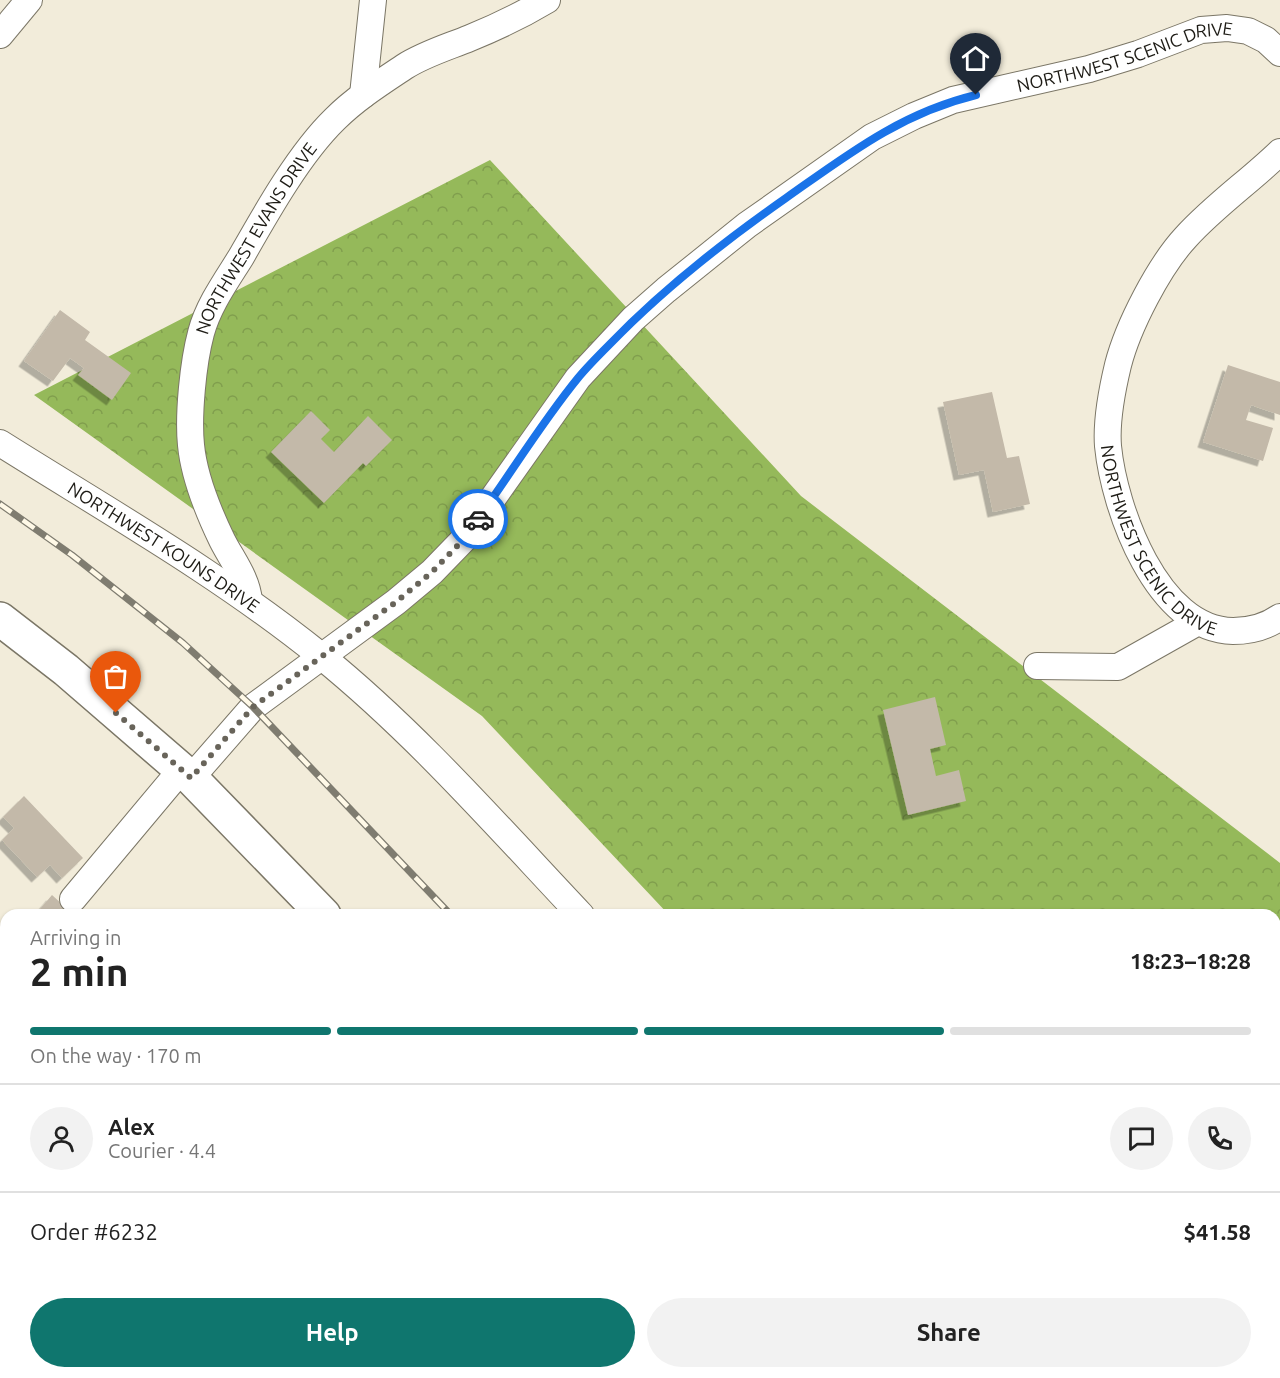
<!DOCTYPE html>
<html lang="en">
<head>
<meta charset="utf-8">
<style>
  :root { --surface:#fff; --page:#f2f2f2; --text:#222; --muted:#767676; --line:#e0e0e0; --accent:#0f766e }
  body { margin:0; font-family:Ubuntu,sans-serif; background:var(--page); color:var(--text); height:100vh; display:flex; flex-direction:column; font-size:22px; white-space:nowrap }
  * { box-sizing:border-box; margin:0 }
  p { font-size:20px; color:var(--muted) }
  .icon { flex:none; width:33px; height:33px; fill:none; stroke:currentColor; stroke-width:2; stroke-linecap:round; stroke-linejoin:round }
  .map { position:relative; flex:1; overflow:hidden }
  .sheet { position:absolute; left:0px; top:909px; width:1281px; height:470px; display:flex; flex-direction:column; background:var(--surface); border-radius:18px 18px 0 0; box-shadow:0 2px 4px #0004 }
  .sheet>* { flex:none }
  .pin { position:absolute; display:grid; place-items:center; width:51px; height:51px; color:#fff; margin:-62px -26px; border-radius:50% 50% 50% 0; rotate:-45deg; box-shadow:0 0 6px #0007 }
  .pin .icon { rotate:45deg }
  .courier { position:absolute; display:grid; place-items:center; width:60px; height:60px; margin:-30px; border:4px solid #1a73e8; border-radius:50%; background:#fff; color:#222; box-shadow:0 2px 8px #0007 }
  .overview em { font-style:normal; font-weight:700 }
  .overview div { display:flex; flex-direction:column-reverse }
  .overview { display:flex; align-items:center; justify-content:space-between; height:102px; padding:0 30px }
  h1 { font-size:39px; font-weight:700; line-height:45px }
  .bar { display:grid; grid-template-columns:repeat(4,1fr); gap:9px 6px; align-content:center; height:72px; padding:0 30px }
  .bar i { height:8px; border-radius:4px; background:var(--line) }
  .bar .current { background:var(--accent) }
  .bar p { grid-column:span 4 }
  .line { display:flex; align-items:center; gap:15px; padding:0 30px; border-top:2px solid var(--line) }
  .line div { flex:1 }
  .round { display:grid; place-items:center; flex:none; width:63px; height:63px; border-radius:32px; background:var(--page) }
  .button { display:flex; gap:12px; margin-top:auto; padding:12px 30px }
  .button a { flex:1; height:69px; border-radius:36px; background:var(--accent); color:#fff; font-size:24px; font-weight:700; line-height:69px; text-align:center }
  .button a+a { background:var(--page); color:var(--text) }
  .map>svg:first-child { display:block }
</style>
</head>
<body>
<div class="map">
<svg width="1280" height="1378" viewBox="0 0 1280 1378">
  <defs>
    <pattern id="forest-crowns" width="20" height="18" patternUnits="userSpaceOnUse" patternTransform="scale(1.5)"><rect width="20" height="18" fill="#95b95a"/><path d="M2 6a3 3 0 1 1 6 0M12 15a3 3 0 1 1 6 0" fill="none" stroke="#809e4d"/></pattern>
    <filter id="shadow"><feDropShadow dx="-5.5" dy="5.5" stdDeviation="0" flood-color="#0004"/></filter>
  </defs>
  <rect width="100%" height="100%" fill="#f2ecda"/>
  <!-- forest -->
  <polygon fill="url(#forest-crowns)" points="490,160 801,496 1280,863 1280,1378 1104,1378 1099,1373 1275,1372 1275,915 669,915 482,716 34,395"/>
  <!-- building -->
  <g fill="#c3b9a9" filter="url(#shadow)">
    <polygon points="60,310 90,332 85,340 131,373 112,400 78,375 84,368 70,358 53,381 24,361"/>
    <polygon points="1228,365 1280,382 1280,415 1251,405 1246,420 1273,428 1263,461 1203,442"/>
    <polygon points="992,392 1007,458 1019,456 1030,504 993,512 984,470 959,475 943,402"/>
    <polygon points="311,411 330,430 321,439 334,452 368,416 392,440 366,466 363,463 324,503 271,452"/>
    <polygon points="935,697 946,745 930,749 936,776 959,770 966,801 908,815 883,710"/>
    <polygon points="24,796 83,858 62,878 50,865 37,877 2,840 14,828 3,817"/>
    <polygon points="52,895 74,915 35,915"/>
    <polygon points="4,1138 6,1140 6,1159 0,1165 0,1142"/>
    <polygon points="590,1372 640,1372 635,1378 628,1378 624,1374 621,1378 596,1378"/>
  </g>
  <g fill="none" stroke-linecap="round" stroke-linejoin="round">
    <!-- minor casing -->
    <g stroke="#7b7666" stroke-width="28">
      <g id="minor">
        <polyline points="0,35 29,0"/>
        <polyline points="363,95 373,0"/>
        <path id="s1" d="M 1280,152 C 1250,181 1214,206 1186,237 C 1159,266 1128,326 1118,365 C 1112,390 1106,420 1108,446 C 1114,508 1157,630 1233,631 C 1250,631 1266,627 1280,617"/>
        <path id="s2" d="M 0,443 C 108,511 221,575 321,656 C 416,733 497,826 581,915"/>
        <path id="s3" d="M 249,601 C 247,578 232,560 222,540 C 208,511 194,477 191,445 C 188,415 193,363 201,333 C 208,306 226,281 241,257 C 266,213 299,154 335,119 C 355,99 380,83 404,67 C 424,54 448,47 470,38 C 497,27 522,15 547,0"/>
        <polyline points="1037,666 1118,667 1198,622"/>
        <path id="s4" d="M 191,778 L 253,707 L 396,602 L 432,572 L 464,539 L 578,378 L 633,319 L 666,290 L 747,225 L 872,137 L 914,116 L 953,100 L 1089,69 L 1138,54 L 1201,30 L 1227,28 L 1248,31 L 1266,40 L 1280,53"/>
        <polyline points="73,899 181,770"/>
        <polyline points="467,1372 468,1378"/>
        <polyline points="716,1372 716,1378"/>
        <polyline points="1016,1372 1022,1378"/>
        <polyline points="547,1378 551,1372"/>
      </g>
    </g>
    <!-- highway casing -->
    <g stroke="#7b7666" stroke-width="36">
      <g id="highway">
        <polyline points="0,619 66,670 191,778 324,915"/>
        <polyline points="761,1372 766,1378"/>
      </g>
    </g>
    <!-- minor -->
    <use href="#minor" stroke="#fff" stroke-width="26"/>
    <!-- highway -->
    <use href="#highway" stroke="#fff" stroke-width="33"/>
    <!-- rail casing -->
    <g stroke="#7f7c70" stroke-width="7">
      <g id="rail">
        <polyline points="0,504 72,555 183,643 253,707 451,915"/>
        <polyline points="887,1372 892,1378"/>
      </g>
    </g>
    <!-- rail -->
    <use href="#rail" stroke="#fff9e7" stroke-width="4.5" stroke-dasharray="14" stroke-linecap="butt"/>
  </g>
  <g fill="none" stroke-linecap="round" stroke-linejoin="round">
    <!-- done -->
    <polyline stroke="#68645a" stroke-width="6" stroke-dasharray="0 10.8" points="116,713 191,778 253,707 396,602 432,572 464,539 478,519"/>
    <!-- route -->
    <path stroke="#1a73e8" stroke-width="8" d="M 478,519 C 511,473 542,422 578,378 C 587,367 598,356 609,345 C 662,290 723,242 786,198 C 847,155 901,113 976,95"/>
  </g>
  <g text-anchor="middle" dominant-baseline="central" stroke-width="6" stroke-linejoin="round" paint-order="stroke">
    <!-- street labels -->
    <g font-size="18" fill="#1d1b15" stroke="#fff9e7">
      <text stroke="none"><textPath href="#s4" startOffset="1210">NORTHWEST SCENIC DRIVE</textPath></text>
      <text stroke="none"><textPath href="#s3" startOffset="390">NORTHWEST EVANS DRIVE</textPath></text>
      <text stroke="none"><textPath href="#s1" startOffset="466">NORTHWEST SCENIC DRIVE</textPath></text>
      <text stroke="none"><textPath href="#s2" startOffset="194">NORTHWEST KOUNS DRIVE</textPath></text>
    </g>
  </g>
</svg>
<div class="pin" style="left:116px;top:713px;background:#ea580c"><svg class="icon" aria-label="bag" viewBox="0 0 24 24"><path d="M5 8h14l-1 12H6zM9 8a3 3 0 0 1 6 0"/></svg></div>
<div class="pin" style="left:976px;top:95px;background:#1f2937"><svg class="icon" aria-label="home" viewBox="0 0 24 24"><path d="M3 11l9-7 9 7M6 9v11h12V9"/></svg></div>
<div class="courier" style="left:478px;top:519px"><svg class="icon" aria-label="car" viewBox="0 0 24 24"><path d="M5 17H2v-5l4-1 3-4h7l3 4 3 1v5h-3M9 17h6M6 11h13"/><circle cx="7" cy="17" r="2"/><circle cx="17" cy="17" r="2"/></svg></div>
<section class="sheet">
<div class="overview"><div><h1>2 min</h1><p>Arriving in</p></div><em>18:23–18:28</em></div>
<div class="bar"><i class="current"></i><i class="current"></i><i class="current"></i><i></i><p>On the way · 170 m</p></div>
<div class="line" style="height:108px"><a class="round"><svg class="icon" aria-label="person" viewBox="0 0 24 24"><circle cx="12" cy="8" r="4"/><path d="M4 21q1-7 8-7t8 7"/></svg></a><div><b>Alex</b><p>Courier · 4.4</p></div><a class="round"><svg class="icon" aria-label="chat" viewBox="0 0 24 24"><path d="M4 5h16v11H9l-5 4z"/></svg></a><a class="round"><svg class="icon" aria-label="phone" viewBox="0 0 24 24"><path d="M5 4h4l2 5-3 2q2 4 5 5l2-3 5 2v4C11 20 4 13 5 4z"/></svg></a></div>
<div class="line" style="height:78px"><div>Order #6232</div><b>$41.58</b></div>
<div class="button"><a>Help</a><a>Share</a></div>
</section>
</div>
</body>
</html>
